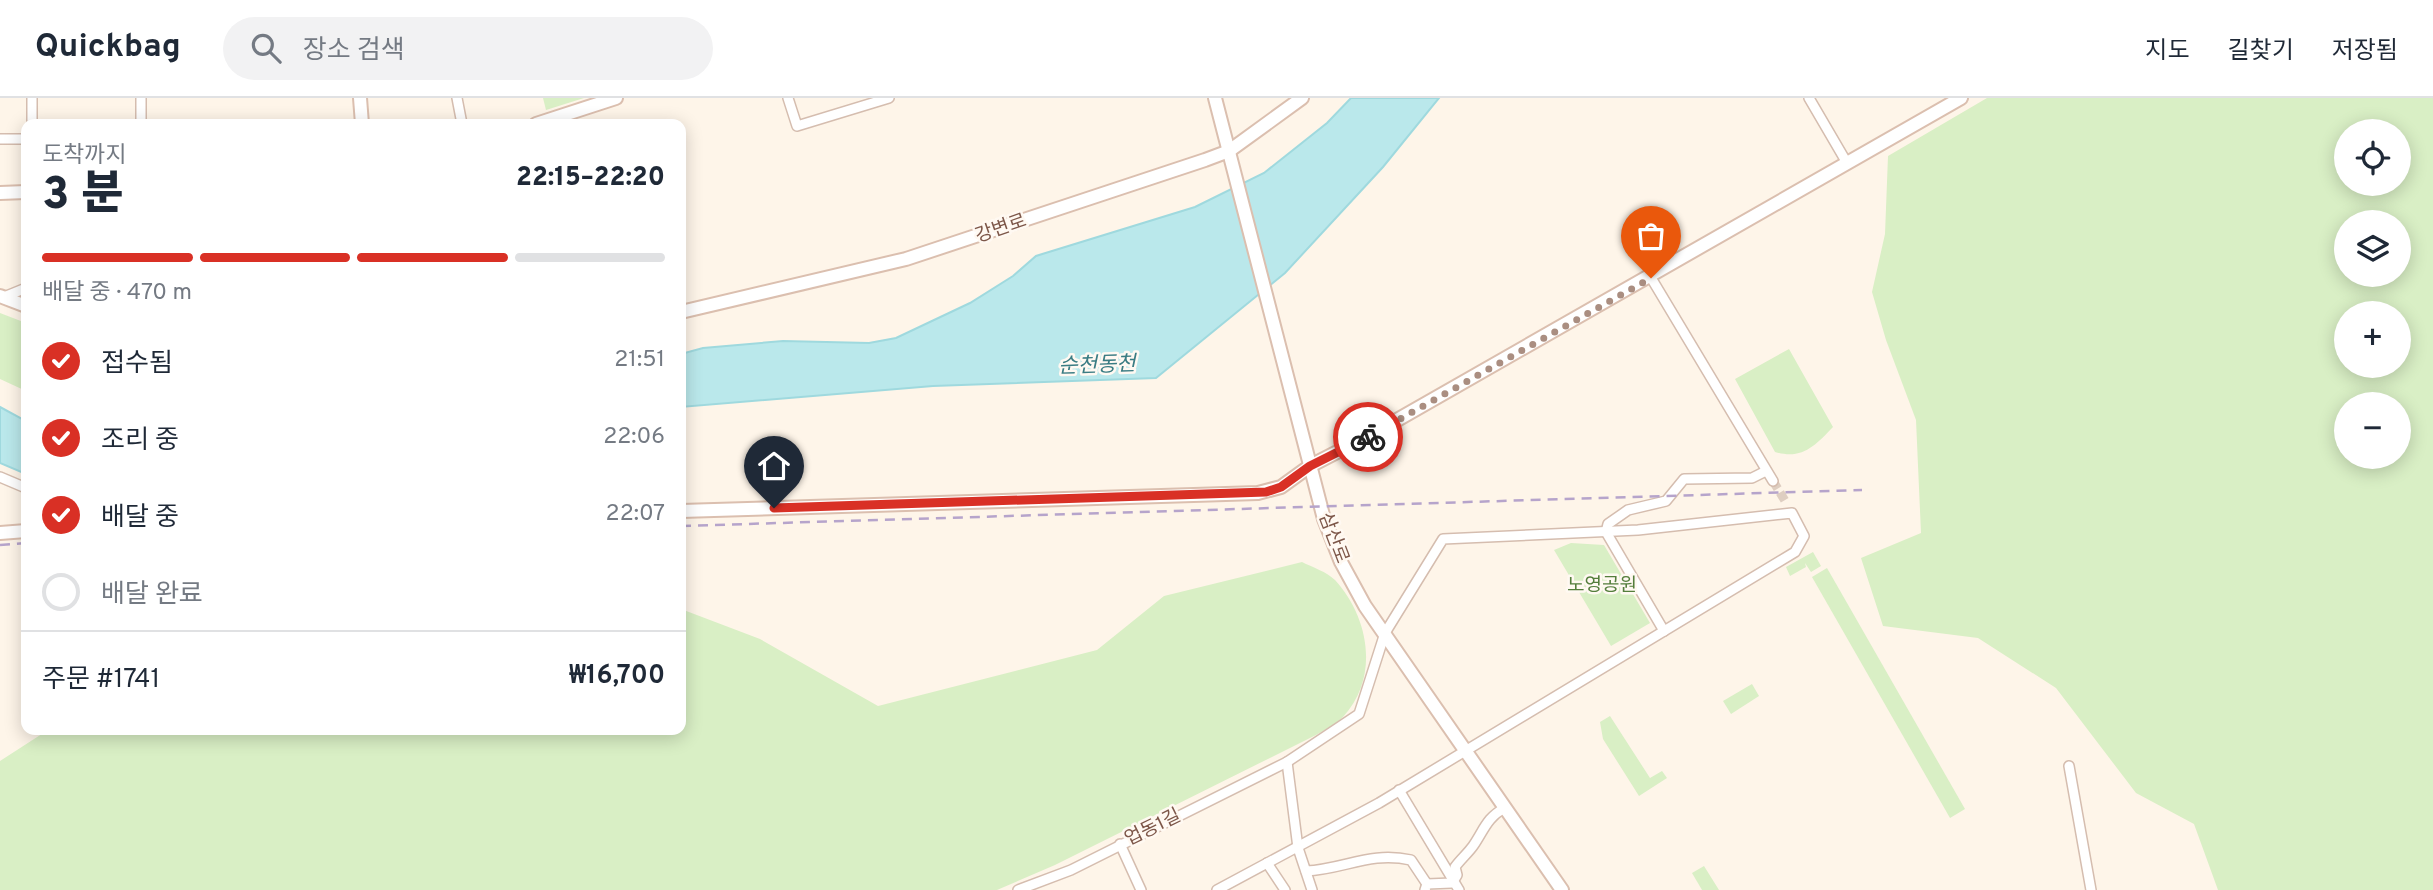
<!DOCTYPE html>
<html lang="ko">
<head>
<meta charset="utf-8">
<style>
  :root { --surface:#fff; --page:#f2f2f3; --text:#1f2937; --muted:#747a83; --line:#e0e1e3; --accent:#d93025 }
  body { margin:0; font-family:Overpass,"Noto Sans KR",sans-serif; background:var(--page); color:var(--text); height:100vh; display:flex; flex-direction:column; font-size:26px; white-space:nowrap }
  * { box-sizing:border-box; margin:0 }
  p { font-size:23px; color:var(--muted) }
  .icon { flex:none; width:38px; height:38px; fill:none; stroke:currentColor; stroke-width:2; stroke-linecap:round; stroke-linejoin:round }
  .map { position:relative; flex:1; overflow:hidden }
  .panel { position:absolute; left:21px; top:21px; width:665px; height:616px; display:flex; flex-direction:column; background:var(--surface); border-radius:14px; box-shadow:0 4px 18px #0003 }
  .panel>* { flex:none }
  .buttons { position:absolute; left:2334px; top:21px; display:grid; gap:14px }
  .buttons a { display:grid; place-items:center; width:77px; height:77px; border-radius:50%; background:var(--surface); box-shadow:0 4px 18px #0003; font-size:35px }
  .pin { position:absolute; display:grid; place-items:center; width:60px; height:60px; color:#fff; margin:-72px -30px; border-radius:50% 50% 50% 0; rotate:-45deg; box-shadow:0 0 7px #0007 }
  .pin .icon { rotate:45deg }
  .courier { position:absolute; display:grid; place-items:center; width:70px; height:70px; margin:-35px; border:5px solid #d93025; border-radius:50%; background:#fff; color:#222; box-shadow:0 2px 9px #0007 }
  .head em { font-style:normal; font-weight:800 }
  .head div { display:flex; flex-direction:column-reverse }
  .head { display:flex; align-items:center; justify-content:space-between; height:119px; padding:0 21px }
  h1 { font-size:46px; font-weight:800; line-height:52px }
  .bar { display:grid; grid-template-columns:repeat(4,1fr); gap:10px 7px; align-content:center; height:84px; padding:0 21px }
  .bar i { height:9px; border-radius:5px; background:var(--line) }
  .bar .active { background:var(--accent) }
  .bar p { grid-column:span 4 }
  .line { display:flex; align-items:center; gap:18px; padding:0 21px; border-top:2px solid var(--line) }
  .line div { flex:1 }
  ol { padding:0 21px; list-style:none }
  li { display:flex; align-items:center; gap:21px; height:77px }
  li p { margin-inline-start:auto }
  li .icon { padding:7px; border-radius:50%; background:var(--accent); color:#fff; stroke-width:4 }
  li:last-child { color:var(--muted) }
  li i { width:38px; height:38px; border:4px solid var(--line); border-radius:50% }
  header { display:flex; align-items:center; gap:42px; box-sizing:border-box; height:98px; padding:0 35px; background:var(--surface); border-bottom:2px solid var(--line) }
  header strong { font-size:33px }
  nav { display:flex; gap:38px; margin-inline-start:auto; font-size:24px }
  .search { width:490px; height:63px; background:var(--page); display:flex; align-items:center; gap:18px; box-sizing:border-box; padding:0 24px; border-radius:38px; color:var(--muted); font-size:26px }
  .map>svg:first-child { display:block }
</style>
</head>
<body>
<header>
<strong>Quickbag</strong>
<div class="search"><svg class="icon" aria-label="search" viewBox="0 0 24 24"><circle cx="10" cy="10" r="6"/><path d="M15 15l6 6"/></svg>장소 검색</div>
<nav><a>지도</a><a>길찾기</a><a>저장됨</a></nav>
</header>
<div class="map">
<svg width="2433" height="792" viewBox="0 0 2433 792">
  <rect width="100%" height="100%" fill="#fef5e9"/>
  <!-- green -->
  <g fill="#d9efc5" fill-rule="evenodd">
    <polygon points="543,0 584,0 546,12"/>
    <path d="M 1987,0 L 2433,0 L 2433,792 L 2218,792 L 2194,726 L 2136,695 L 2056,590 L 1978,540 L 1883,528 L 1861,460 L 1921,435 L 1916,322 L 1886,242 L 1872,194 L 1885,136 L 1888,58 ZM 2347,33 L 2399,33 L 2399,86 L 2347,86 ZM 2347,124 L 2399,124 L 2399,177 L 2347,177 ZM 2347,215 L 2399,215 L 2399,268 L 2347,268 ZM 2347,306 L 2399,306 L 2399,359 L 2347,359 Z"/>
    <polygon points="0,215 26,225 26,293 0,281"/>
    <path d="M 1789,251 L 1833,329 C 1815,348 1802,362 1775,354 L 1735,281 Z"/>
    <polygon points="1571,445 1604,447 1650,525 1611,548 1554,452"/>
    <polygon points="1813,454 1821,468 1811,474 1805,465 1806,469 1790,478 1786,469"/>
    <path d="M 1302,464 C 1312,469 1327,474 1335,482 C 1369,519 1380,579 1343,619 C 1336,626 1325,632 1316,637 L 1055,767 L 997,792 L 0,792 L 0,663 L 48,632 L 681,632 L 681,511 L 760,541 L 878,608 L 1097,552 L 1164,498 Z"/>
    <polygon points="1827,470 1965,711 1950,720 1812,479"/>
    <polygon points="1752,586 1759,598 1731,616 1723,603"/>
    <polygon points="1610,618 1650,680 1662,673 1667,680 1639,698 1603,641 1600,624"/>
    <polygon points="1704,768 1719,792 1702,792 1692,775"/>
  </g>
  <!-- water -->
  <g fill="#bae8eb" stroke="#9fd9de" stroke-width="2">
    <polygon points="1351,0 1439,0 1383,69 1285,175 1156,280 933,288 681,309 681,256 703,250 783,243 869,245 896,240 970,205 1013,178 1036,158 1195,109 1264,75 1327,25"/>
    <polygon points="0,309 26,323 26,376 0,365"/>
  </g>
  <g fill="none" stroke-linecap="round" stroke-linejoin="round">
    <!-- street-tunnel -->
    <polyline stroke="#decec1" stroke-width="9" stroke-dasharray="9 4.5" stroke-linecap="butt" points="1773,383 1787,406"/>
    <!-- street casing -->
    <g stroke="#d5bdaf" stroke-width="12">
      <g id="street">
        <polyline points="32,0 32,26"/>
        <polyline points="457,0 462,26"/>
        <polyline points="788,0 797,28 889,0"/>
        <polyline points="1809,0 1847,65"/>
        <polyline points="141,26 141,0"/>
        <polyline points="0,41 26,41"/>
        <polyline points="1650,178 1773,383"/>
        <polyline points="4,199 26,190"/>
        <polyline points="0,379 26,390"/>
        <polyline points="1664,533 1606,434 1608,426 1628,412 1666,403 1684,381 1752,380 1766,373"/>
        <polyline points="1287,664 1298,750 1312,792"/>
        <polyline points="2069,668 2091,792"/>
        <polyline points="1399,692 1459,792"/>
        <polyline points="1120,746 1141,792"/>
        <polyline points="1267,765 1285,792"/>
        <path d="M 1306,773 C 1345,771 1370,753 1411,762 L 1427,786"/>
        <polyline points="1018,792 1071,772 1287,664 1359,616 1385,535 1443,441 1638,432 1792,415 1804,438 1795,454 1379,705 1217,792"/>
        <path d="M 1425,792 L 1427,786 L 1452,785 L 1457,777 L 1455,769 C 1460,762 1468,755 1473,748 C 1484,732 1487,719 1505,710"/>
      </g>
    </g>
    <!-- secondary casing -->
    <g stroke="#dbbfaf" stroke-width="16">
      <g id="secondary">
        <polyline points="360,0 362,26"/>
        <polyline points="1215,0 1324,421 1341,464 1365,508 1562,792"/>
        <polyline points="536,26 616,0"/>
        <polyline points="0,95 26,94"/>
        <polyline points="0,198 26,208"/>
        <polyline points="681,214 906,161 1205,62 1229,53 1302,0"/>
        <polyline points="681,413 1258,395 1281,389 1310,368 1376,334 1961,0"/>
        <polyline points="0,435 26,433"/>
      </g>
    </g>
    <!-- street -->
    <use href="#street" stroke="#fff" stroke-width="9"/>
    <!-- secondary -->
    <use href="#secondary" stroke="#fff" stroke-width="12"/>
    <!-- rail -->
    <g stroke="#b6a4cb" stroke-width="2.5" stroke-dasharray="10 7" stroke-linecap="butt">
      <polyline points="681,428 1862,392"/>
      <polyline points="0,447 26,445"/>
    </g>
  </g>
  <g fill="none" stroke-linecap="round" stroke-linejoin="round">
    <!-- done -->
    <polyline stroke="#aa8e81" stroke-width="7" stroke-dasharray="0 12.6" points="1368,339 1651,180"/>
    <!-- route -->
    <polyline stroke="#d93025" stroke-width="9" points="774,410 1266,394 1281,389 1310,368 1368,339"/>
  </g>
  <g text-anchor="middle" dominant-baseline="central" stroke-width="5" stroke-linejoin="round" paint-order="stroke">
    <!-- street labels -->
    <g font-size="19" fill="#7d5749" stroke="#fff9f2">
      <text transform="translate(1001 131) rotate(-19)">강변로</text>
      <text transform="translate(1333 440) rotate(69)">삼산로</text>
      <text transform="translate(1153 730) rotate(-26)">업동1길</text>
    </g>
    <!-- park labels -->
    <g font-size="19" fill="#547e3c" stroke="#fff9f2">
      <text x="1602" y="488">노영공원</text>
    </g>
    <!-- water labels -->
    <g font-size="21" font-style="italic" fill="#3a7c83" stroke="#fff9f2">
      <text transform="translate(1097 268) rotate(-2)">순천동천</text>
    </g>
  </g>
</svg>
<div class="buttons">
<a><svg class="icon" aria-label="locate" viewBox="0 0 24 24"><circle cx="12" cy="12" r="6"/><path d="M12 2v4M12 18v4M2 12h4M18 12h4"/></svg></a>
<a><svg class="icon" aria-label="layers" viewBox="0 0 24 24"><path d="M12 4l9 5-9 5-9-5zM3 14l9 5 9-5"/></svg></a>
<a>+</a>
<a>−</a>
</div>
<div class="pin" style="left:1651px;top:180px;background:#ea580c"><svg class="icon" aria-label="bag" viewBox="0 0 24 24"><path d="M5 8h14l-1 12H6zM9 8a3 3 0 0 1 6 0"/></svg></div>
<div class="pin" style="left:774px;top:410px;background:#1f2937"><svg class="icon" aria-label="home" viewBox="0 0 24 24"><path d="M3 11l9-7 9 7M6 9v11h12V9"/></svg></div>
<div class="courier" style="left:1368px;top:339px"><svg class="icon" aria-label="bike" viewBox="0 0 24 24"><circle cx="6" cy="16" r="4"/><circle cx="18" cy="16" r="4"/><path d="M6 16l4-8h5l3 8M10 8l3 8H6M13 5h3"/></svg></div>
<section class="panel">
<div class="head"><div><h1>3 분</h1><p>도착까지</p></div><em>22:15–22:20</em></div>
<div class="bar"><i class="active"></i><i class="active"></i><i class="active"></i><i></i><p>배달 중 · 470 m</p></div>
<ol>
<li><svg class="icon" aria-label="check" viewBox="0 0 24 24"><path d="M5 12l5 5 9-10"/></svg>접수됨<p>21:51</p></li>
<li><svg class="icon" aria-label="check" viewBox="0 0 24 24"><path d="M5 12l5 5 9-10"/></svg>조리 중<p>22:06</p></li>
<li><svg class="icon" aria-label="check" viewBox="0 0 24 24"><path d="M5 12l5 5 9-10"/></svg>배달 중<p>22:07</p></li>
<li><i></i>배달 완료</li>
</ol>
<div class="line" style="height:91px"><div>주문 #1741</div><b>₩16,700</b></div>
</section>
</div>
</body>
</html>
